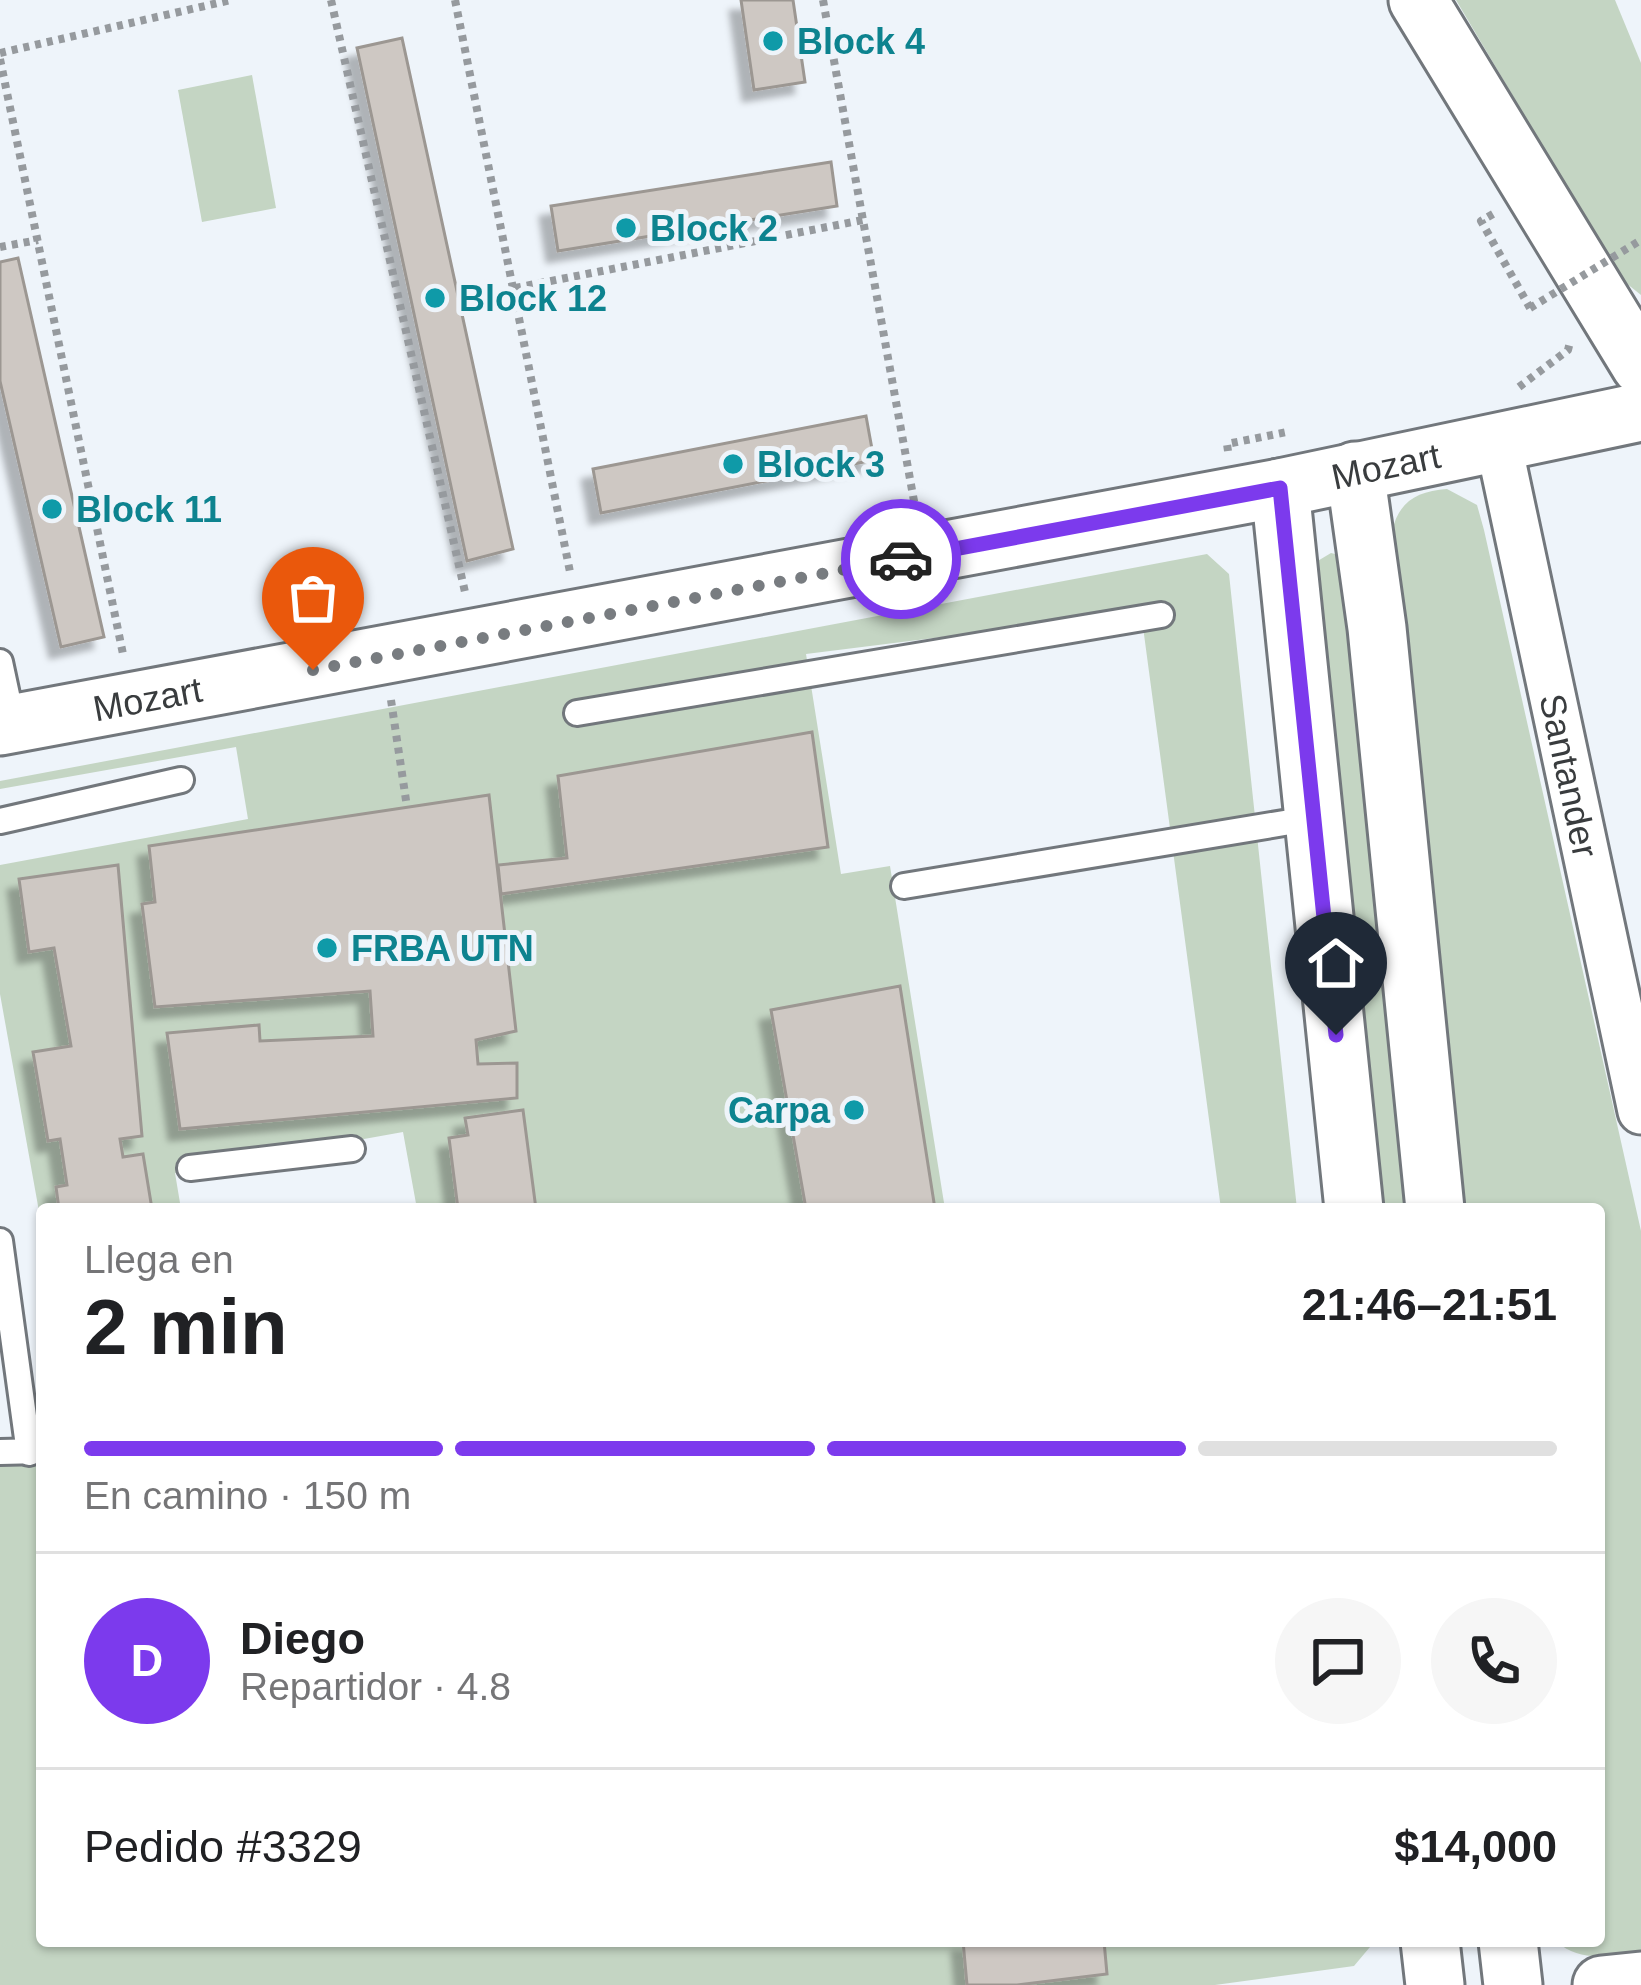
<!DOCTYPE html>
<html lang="es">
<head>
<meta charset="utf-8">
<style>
  :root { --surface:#fff; --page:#f6f6f6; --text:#202124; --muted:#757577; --line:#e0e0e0; --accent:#7c3aed }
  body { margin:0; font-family:Arial,sans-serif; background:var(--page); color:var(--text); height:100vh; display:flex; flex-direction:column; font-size:45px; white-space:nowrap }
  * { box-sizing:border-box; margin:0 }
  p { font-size:39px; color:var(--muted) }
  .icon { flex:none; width:66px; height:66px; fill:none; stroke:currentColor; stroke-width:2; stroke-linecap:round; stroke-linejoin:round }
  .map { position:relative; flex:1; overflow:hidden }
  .sheet { position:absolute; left:36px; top:1203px; width:1569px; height:744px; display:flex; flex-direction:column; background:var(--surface); border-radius:12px; box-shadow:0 3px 9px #0004 }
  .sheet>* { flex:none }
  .pin { position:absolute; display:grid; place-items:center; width:102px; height:102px; color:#fff; margin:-123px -51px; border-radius:50% 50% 50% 0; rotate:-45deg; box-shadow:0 0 12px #0007 }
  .pin .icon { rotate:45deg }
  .courier { position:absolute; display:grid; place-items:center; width:120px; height:120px; margin:-60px; border:9px solid #7c3aed; border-radius:50%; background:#fff; color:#222; box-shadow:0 3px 15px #0007 }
  .summary em { font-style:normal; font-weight:800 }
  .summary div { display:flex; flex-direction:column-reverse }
  .summary { display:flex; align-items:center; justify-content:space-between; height:204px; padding:0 48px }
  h1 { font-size:78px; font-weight:800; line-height:90px }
  .bar { display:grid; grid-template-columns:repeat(4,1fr); gap:18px 12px; align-content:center; height:144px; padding:0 48px }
  .bar i { height:15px; border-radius:9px; background:var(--line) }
  .bar .selected { background:var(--accent) }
  .bar p { grid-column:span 4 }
  .line { display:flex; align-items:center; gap:30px; padding:0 48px; border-top:3px solid var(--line) }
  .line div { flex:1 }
  .round { display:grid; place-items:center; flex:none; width:126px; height:126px; border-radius:63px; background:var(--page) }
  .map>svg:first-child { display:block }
</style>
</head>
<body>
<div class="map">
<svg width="1641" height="1985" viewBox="0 0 1641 1985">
  <defs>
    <filter id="shadow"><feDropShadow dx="-11" dy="11" stdDeviation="3" flood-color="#0004"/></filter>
  </defs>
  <rect width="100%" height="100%" fill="#eef4fa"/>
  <!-- green -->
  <g fill="#c4d5c3" fill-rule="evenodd">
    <polygon points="1456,0 1615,0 1641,63 1641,295 1621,279"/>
    <polygon points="252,75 276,208 202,222 178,90"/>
    <path d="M 1447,489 L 1477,505 L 1484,530 L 1641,1231 L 1641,1952 C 1610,1955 1581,1964 1556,1941 L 1599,1941 L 1599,1209 L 1464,1209 L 1392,532 C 1398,502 1417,491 1447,489 Z"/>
    <polygon points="1331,553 1339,555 1347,577 1413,1209 1384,1209 1315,573 1316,562"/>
    <path d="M 1207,554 L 1229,574 L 1297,1209 L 1221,1209 L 1141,612 L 806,654 L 841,874 L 890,866 L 945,1209 L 935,1209 L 899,986 L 806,1209 L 536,1209 L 522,1110 L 466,1118 L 468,1135 L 449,1138 L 458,1209 L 417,1209 L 403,1132 L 175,1173 L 181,1209 L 152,1209 L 143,1155 L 123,1157 L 120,1139 L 142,1135 L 117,865 L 19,880 L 29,952 L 54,948 L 71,1046 L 33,1053 L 47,1140 L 60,1139 L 67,1185 L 56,1188 L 59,1209 L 42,1209 L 42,1228 L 0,994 L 0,865 L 248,819 L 236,747 L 0,789 L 0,781 ZM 812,733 L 501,894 L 516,1030 L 476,1040 L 478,1064 L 517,1063 L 517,1098 L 180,1129 L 167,1033 L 258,1025 L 260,1041 L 373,1036 L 370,991 L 143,904 L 155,902 L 149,846 L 488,795 L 498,865 L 567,858 L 559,776 Z"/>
    <polygon points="42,1449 42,1941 962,1941 967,1985 0,1985 0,1457"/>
    <polygon points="1104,1941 1375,1941 1354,1966 1215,1985 1017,1985 1107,1974"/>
  </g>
  <!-- building -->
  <g fill="#cec8c3" stroke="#9c9792" stroke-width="3" filter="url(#shadow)">
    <polygon points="741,0 793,0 805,82 754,90"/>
    <polygon points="402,38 513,549 467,561 357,48"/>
    <polygon points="831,162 837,206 558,251 551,206"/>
    <polygon points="18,258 104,637 61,647 0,381 0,262"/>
    <polygon points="866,416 874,460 601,513 593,469"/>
    <polygon points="812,732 828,847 501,894 498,865 567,858 558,776"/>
    <polygon points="489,795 516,1031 476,1040 478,1064 517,1063 517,1098 180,1129 167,1033 259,1025 260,1041 373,1036 370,991 155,1007 142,904 155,902 149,846"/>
    <polygon points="118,865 142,1136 120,1139 123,1157 143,1154 152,1209 59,1209 56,1187 67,1185 60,1139 48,1141 33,1052 71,1046 54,948 29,952 19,879"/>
    <polygon points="900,986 935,1209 806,1209 771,1010"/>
    <polygon points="523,1110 536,1209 458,1209 449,1138 468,1135 465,1118"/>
    <polygon points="963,1941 1104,1941 1107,1974 1017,1985 967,1985"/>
  </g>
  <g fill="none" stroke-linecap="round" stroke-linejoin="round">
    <!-- service casing -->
    <g stroke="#72777c" stroke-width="30">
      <g id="service">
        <polyline points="0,662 13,723"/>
        <polyline points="577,713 1161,615"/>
        <polyline points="0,821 181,780"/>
        <polyline points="904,886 1314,818"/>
        <polyline points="190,1168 352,1149"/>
        <polyline points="0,1241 29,1453"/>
        <polyline points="0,1452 42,1451"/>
      </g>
    </g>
    <!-- minor casing -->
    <g stroke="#72777c" stroke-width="51">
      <g id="minor">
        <path id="s1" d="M 1498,441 L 1641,1111"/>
      </g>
    </g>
    <!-- tertiary casing -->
    <g stroke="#72777c" stroke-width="63">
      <g id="tertiary">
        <polyline points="1418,0 1641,366"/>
        <polyline points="1355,471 1377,628 1435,1209"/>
        <polyline points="1280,488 1354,1209"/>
        <path id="s2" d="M 0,726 L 1280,488 L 1641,412"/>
        <polyline points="1430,1941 1435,1985"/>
        <polyline points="1508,1941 1513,1985"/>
        <polyline points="1602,1985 1641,1981"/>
      </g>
    </g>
    <!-- path -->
    <g stroke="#969a9e" stroke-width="8" stroke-dasharray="6 6" stroke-linecap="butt">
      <polyline points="331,0 465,592"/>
      <polyline points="455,0 570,572"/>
      <polyline points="823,0 916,512"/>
      <polyline points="0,53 231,0"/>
      <polyline points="0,59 123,654"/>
      <polyline points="1493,214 1481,221 1530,308"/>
      <polyline points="0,247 38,240"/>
      <polyline points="515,288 863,220"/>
      <polyline points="1519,387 1568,350 1570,342"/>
      <polyline points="1228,451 1227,444 1287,432"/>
      <polyline points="391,700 407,807"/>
    </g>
    <!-- service -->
    <use href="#service" stroke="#fff" stroke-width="24"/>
    <!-- minor -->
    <use href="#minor" stroke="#fff" stroke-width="45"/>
    <!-- tertiary -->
    <use href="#tertiary" stroke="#fff" stroke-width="57"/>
    <!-- path-bridge -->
    <polyline stroke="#969a9e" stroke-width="8" stroke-dasharray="6 6" stroke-linecap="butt" points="1530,308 1641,240"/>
  </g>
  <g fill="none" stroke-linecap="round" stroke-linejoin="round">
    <!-- done -->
    <polyline stroke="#787c80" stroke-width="12" stroke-dasharray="0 21.6" points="313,670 901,559"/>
    <!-- route -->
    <polyline stroke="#7c3aed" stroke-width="15" points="901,559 1280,488 1336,1035"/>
  </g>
  <!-- markers -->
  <g fill="#0f9aa8" stroke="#eef4fa" stroke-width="4.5">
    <circle cx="773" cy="41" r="12"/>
    <circle cx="626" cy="228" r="12"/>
    <circle cx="435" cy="298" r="12"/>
    <circle cx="733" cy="464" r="12"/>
    <circle cx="52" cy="509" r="12"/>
    <circle cx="327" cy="948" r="12"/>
    <circle cx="854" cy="1110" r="12"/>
  </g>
  <g text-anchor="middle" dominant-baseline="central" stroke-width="10" stroke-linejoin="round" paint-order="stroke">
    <!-- culture labels -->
    <g font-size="36" font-weight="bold" fill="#0d838f" stroke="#eef4fa" text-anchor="start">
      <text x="797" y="41">Block 4</text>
      <text x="650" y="228">Block 2</text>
      <text x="459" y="298">Block 12</text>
      <text x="757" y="464">Block 3</text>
      <text x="76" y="509">Block 11</text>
      <text x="351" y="948">FRBA UTN</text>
      <text x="830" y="1110" text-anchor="end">Carpa</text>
    </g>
    <!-- street labels -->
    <g font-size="36" fill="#393c3e" stroke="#eef4fa">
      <text stroke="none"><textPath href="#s2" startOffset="1410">Mozart</textPath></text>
      <text stroke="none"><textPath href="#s2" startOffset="150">Mozart</textPath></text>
      <text stroke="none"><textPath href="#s1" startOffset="342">Santander</textPath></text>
    </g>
  </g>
</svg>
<div class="pin" style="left:313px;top:670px;background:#ea580c"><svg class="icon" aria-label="bag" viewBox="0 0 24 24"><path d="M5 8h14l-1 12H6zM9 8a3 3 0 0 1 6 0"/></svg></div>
<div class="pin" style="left:1336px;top:1035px;background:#1f2937"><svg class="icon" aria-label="home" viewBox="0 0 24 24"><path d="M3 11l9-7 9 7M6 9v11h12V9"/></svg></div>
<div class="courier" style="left:901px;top:559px"><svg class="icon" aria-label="car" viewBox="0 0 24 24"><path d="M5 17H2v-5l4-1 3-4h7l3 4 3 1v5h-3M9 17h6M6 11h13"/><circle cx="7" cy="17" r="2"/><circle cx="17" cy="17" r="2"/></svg></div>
<section class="sheet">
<div class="summary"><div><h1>2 min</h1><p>Llega en</p></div><em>21:46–21:51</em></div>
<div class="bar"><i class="selected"></i><i class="selected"></i><i class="selected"></i><i></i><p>En camino · 150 m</p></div>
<div class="line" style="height:216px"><b class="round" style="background:var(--accent);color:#fff">D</b><div><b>Diego</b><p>Repartidor · 4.8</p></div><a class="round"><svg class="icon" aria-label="chat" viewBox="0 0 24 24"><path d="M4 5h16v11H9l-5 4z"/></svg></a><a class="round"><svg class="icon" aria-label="phone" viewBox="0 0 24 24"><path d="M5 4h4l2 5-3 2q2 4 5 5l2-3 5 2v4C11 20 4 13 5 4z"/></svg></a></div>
<div class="line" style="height:156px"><div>Pedido #3329</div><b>$14,000</b></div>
</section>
</div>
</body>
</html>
